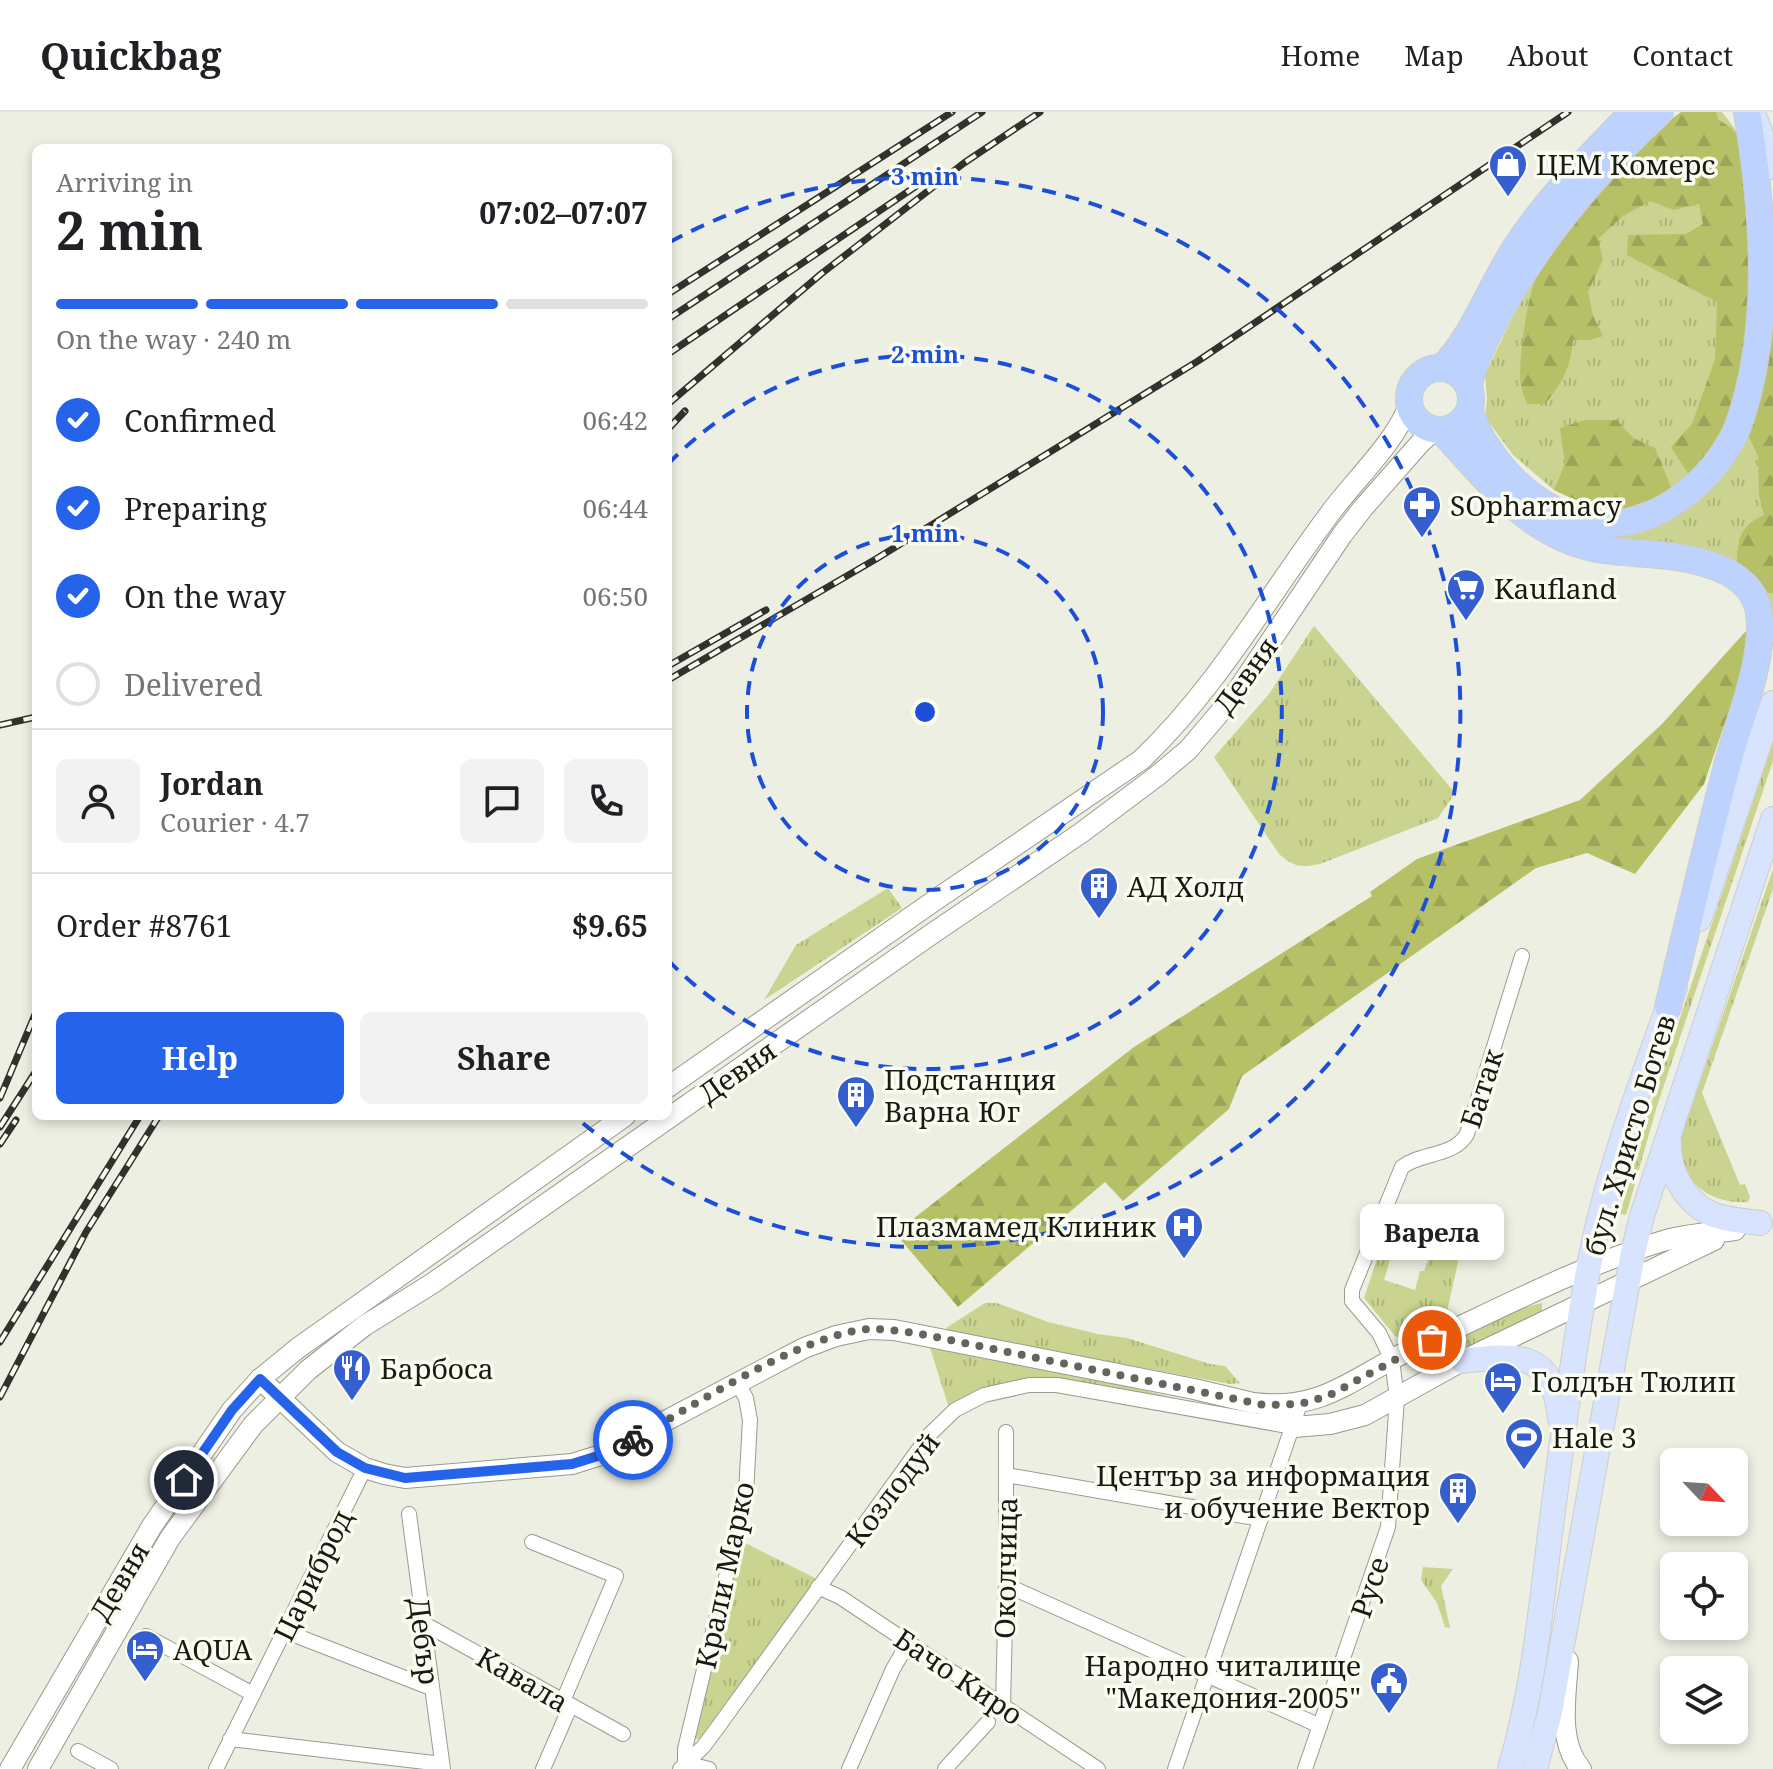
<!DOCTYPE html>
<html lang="en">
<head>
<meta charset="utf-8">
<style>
  :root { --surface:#fff; --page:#f2f2f2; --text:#202124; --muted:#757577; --line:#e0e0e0; --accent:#2563eb }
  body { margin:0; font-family:"Noto Serif",serif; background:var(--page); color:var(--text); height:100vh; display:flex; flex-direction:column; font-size:30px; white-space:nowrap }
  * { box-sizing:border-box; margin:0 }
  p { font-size:26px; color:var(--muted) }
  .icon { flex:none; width:44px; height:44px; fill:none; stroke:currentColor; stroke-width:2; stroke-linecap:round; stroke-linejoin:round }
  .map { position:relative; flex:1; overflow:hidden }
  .panel { position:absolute; left:32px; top:32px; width:640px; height:976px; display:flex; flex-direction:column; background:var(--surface); border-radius:12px; box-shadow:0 4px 12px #0003 }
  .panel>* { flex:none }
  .needle { width:52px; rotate:115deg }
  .buttons { position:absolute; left:1660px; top:1336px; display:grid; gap:16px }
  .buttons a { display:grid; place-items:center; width:88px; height:88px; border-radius:12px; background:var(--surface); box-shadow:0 4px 12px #0003; font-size:40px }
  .pin { position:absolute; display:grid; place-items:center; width:68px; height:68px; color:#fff; margin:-34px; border:4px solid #fff; border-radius:50%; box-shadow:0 2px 8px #0007 }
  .courier { position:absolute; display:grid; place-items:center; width:80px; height:80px; margin:-40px; border:6px solid #2563eb; border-radius:50%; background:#fff; color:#222; box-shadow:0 2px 10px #0007 }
  .bubble { position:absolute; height:56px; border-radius:12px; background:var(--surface); box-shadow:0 4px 12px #0003; font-size:26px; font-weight:700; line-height:56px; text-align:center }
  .head em { font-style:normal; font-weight:700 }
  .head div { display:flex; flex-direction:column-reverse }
  .head { display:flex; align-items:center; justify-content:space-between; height:136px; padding:0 24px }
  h1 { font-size:52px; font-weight:700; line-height:60px }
  .bar { display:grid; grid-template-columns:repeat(4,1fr); gap:12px 8px; align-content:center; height:96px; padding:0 24px }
  .bar i { height:10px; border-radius:6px; background:var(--line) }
  .bar .on { background:var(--accent) }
  .bar p { grid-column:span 4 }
  .line { display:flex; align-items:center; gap:20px; padding:0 24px; border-top:2px solid var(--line) }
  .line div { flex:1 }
  .round { display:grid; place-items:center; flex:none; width:84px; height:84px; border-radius:12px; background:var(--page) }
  ol { padding:0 24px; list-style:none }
  li { display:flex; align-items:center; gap:24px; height:88px }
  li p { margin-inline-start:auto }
  li .icon { padding:8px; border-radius:50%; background:var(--accent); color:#fff; stroke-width:4 }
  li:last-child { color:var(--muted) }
  li i { width:44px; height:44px; border:4px solid var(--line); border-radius:50% }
  .button { display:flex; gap:16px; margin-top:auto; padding:16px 24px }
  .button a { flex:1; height:92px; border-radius:12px; background:var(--accent); color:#fff; font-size:32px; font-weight:700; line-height:92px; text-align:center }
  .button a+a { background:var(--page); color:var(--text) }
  header { display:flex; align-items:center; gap:48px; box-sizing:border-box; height:112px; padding:0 40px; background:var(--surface); border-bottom:2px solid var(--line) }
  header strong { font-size:38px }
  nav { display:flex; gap:44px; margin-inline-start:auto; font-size:28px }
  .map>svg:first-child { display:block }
</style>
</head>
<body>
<header>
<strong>Quickbag</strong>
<nav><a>Home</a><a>Map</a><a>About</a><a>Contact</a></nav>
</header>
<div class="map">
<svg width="1773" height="1657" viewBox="0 0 1773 1657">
  <defs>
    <pattern id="grass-tufts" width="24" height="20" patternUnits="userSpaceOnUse" patternTransform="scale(2)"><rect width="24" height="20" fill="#cad38f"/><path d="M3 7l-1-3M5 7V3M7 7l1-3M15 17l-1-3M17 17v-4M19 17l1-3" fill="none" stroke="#adb57b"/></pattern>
    <pattern id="forest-firs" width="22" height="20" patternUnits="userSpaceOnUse" patternTransform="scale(2)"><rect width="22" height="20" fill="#b6c067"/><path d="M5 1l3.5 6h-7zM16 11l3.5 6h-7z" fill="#9ca459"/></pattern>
  </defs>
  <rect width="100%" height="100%" fill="#edefe2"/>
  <!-- grass -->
  <g fill="url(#grass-tufts)">
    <polygon points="1681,0 1722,0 1747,33 1707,347 1672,378 1598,398 1554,378 1513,343 1485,305 1487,287 1485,263 1509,212 1548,141"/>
    <polygon points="1773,148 1773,502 1766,500 1759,481 1601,429 1571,412 1676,400"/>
    <path d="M 1314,514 L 1455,681 L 1438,706 L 1320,752 C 1300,756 1294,755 1279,742 L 1214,645 L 1269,582 Z"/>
    <polygon points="1773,630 1773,649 1657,994 1626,1103 1620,1102 1651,992"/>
    <path d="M 1773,757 L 1773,777 L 1702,981 L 1740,1073 L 1745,1072 L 1750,1085 L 1748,1090 C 1709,1093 1675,1067 1681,1025 Z"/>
    <polygon points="888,776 902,796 764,888 796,833"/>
    <polygon points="1388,1114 1397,1116 1392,1130 1395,1131 1384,1168 1415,1178 1420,1159 1424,1159 1429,1146 1421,1143 1422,1140 1445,1148 1447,1143 1459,1146 1446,1204 1402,1226 1395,1224 1364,1186"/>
    <polygon points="985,1191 997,1191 1048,1210 1098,1222 1127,1226 1210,1252 1225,1254 1240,1271 1230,1272 950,1220 946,1216"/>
    <polygon points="1542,1191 1542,1201 1421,1259 1416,1250 1518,1197"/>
    <polygon points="926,1223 1178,1287 1180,1295 1057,1273 949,1296"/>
    <polygon points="741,1429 817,1467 700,1626 693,1628"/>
    <polygon points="1423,1455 1453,1457 1441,1474 1450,1516 1445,1515 1437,1491 1421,1468"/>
  </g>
  <!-- forest -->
  <g fill="url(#forest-firs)">
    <path d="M 1681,0 L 1716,0 L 1718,7 L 1731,16 L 1747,33 L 1752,209 L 1730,310 L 1707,347 L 1689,363 L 1671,335 L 1692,312 L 1715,247 L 1717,190 L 1627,143 L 1628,123 L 1686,122 L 1703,112 L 1699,92 L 1674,98 L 1650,89 L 1623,104 L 1598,127 L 1603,148 L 1588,180 L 1593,204 L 1603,224 L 1590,228 L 1573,228 C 1571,254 1562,272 1545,292 L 1527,292 C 1525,286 1522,280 1521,274 C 1517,251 1528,181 1538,160 C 1548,139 1564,123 1578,105 C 1608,68 1641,28 1681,0 Z"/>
    <path d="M 1773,165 L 1773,481 L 1759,481 L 1737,458 C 1737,431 1737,415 1764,403 L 1759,383 L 1758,344 L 1745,317 Z"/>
    <path d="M 1585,308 L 1617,308 L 1633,326 L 1655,336 L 1672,378 C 1614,404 1611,405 1554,378 L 1565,352 L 1560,316 Z"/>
    <polygon points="1746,519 1745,552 1704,672 1635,762 1587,741 1536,756 1242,964 1229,997 1123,1089 1105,1070 958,1195 895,1121 1134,935 1372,784 1370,780 1417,747 1580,688 1662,612"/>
  </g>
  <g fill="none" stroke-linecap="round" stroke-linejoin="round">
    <!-- street casing -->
    <g stroke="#999b8f" stroke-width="16">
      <g id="street">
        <polyline points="1006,1363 1261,1407"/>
        <polyline points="409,1402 443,1657"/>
        <polyline points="532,1430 616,1464 563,1589"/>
        <polyline points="1006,1473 1320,1614"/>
        <polyline points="818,1475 840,1485 1098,1657"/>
        <polyline points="423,1511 623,1622"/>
        <polyline points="284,1519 431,1576"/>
        <polyline points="146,1524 253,1582"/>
        <polyline points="1003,1593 1006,1473 1006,1320"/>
        <polyline points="230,1627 442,1652"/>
        <polyline points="78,1639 111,1657"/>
        <polyline points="686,1651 709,1657"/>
        <polyline points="685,1655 685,1637 746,1381 750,1308 746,1286 737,1270"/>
        <polyline points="216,1657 365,1356"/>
        <polyline points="543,1657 570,1595"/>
        <polyline points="680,1657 703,1635 718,1615 929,1323 955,1298 984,1283 1029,1273 1057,1273 1293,1315"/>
        <polyline points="849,1657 893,1557 908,1531"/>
        <polyline points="945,1657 988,1610"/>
        <polyline points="1175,1657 1300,1292"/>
        <path d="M 1305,1657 L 1388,1415 L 1397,1286 L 1392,1248 L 1379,1221 L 1352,1189 L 1352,1178 L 1402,1055 C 1421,1040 1454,1045 1467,1022 L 1522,844"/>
      </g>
    </g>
    <!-- secondary casing -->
    <g stroke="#999b8f" stroke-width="22">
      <g id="secondary">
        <path d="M 668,975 L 931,791 L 1141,648 C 1217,576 1268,484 1331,400 C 1353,370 1399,326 1409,292"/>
        <path d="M 260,1267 L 337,1340 L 365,1356 L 384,1362 L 405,1366 L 572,1352 L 601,1343 L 804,1236 L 836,1224 L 869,1217 L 894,1218 L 1194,1277 L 1253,1291 C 1325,1300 1356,1263 1416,1235 C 1497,1198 1577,1155 1663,1129 C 1686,1122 1711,1121 1735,1118"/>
        <polyline points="1264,1293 1294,1315 1330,1312 1365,1303 1462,1249 1714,1128"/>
        <path d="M 1568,1549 C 1566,1584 1557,1630 1581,1657"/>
        <polyline points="10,1657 152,1414 232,1298 260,1267 298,1236 625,1004"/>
        <polyline points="38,1657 170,1426 253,1313 308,1258 364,1214 433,1171 936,819 1081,721 1157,664 1188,638 1233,585 1342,423 1363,396 1422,329 1435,318"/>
      </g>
    </g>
    <!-- primary casing -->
    <g stroke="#cccdcc" stroke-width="26">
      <g id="primary">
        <polyline points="1755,6 1773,55"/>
        <polyline points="1699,807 1773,591"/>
        <path d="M 1669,1031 C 1668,1058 1684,1088 1709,1101 C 1725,1108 1743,1109 1760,1111"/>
        <path d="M 1462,1249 C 1519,1242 1553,1239 1560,1307"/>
        <path d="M 1510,1657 C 1532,1582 1540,1507 1549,1430 C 1561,1338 1572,1245 1589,1154 C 1607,1059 1643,966 1675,875"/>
        <polyline points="1535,1657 1550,1600 1633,1141 1642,1104 1773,707"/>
      </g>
    </g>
    <!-- highway casing -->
    <g stroke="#cccdcc" stroke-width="28">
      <g id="highway">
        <circle cx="1440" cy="287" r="31"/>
        <path d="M 1442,256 C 1473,225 1491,173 1516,135 C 1548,86 1592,42 1633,0"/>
        <path d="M 1469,275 C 1472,252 1483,233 1493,212 C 1535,133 1594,61 1660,0"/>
        <path d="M 1470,298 C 1476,321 1488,337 1502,355 C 1524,382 1559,406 1594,411 C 1654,419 1714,369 1737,317 C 1773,219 1764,102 1747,0"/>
        <path d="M 1441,318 C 1488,369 1530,426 1603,438 C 1639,443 1682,441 1716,455 C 1737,463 1756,478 1759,501 C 1766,544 1738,611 1727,654 C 1706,734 1687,815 1668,895"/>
      </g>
    </g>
    <!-- street -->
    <use href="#street" stroke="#fff" stroke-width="14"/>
    <!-- secondary -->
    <use href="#secondary" stroke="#fff" stroke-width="20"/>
    <!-- primary -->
    <use href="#primary" stroke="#d8e4fe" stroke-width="24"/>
    <!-- highway -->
    <use href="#highway" stroke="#bed2fe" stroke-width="26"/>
    <!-- rail casing -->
    <g stroke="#31322d" stroke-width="7">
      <g id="rail">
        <polyline points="668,182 952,0"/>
        <polyline points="668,207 982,0"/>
        <polyline points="668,242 931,64"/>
        <polyline points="668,292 821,162 964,51 1040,0"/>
        <polyline points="668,317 685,299"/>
        <polyline points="668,554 766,498"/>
        <polyline points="668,568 876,447 1198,249 1568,0"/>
        <polyline points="0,613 36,605"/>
        <polyline points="0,986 36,900"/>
        <polyline points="0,1015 36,959"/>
        <polyline points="0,1032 16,1008"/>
        <polyline points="0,1230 140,1004"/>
        <polyline points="0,1285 86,1120 159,1004"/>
      </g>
    </g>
    <!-- rail -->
    <use href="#rail" stroke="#fafcef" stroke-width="4" stroke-dasharray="12" stroke-linecap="butt"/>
  </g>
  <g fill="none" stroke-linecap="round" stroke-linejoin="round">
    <!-- done -->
    <path stroke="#63655d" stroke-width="8" stroke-dasharray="0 14.4" d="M 633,1328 C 693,1294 805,1220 871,1217 C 889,1217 908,1220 926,1223 L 1264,1293 L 1300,1292 L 1328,1284 L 1432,1228"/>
    <!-- route -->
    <polyline stroke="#2563eb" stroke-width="10" points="184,1368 232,1298 260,1267 337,1340 365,1356 405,1366 572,1352 601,1343 633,1328"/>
  </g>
  <!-- distance rings -->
  <g fill="none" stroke="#1d4ed8" stroke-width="4" stroke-dasharray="14 10">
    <circle cx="925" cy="600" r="178"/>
    <path d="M668 352A357 357 0 1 1 668 848"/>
    <path d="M670 130A535 535 0 1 1 578 1007"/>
  </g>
  <!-- icons -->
  <defs>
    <g id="shop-pin" transform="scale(2)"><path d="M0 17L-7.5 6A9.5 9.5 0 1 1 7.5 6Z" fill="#355ece" stroke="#fafcef"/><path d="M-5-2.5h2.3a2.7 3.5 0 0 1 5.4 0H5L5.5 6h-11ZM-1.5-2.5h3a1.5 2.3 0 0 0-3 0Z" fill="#fff"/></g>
    <g id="pharmacy-pin" transform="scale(2)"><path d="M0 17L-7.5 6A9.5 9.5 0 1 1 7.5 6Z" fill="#355ece" stroke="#fafcef"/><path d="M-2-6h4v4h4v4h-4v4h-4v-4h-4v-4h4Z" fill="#fff"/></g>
    <g id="supermarket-pin" transform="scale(2)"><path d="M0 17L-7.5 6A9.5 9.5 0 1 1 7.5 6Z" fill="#355ece" stroke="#fafcef"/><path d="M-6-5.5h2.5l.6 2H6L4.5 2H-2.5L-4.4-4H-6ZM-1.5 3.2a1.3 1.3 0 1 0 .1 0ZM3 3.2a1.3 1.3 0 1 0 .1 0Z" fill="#fff"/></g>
    <g id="building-pin" transform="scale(2)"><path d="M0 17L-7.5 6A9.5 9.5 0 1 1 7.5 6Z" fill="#355ece" stroke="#fafcef"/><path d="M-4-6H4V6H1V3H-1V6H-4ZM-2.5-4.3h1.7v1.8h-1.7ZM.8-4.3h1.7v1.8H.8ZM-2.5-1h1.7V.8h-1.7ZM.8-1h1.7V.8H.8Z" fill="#fff"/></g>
    <g id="hospital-pin" transform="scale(2)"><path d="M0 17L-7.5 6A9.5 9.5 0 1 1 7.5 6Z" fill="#355ece" stroke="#fafcef"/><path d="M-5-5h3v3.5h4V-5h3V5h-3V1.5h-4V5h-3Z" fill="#fff"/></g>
    <g id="restaurant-pin" transform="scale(2)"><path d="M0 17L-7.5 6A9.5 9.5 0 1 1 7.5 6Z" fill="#355ece" stroke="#fafcef"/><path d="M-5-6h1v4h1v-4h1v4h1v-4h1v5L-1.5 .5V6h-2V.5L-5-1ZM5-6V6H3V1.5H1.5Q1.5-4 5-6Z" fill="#fff"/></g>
    <g id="hotel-pin" transform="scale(2)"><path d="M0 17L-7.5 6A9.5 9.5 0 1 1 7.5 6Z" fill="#355ece" stroke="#fafcef"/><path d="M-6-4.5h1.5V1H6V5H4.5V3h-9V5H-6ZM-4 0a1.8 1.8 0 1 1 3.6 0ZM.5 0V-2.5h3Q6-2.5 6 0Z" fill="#fff"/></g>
    <g id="stadium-pin" transform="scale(2)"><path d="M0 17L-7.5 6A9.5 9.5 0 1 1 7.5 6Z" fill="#355ece" stroke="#fafcef"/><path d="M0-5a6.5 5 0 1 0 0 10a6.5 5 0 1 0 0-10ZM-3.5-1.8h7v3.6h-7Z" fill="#fff"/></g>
    <g id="civic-pin" transform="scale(2)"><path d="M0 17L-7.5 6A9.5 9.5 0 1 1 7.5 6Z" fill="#355ece" stroke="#fafcef"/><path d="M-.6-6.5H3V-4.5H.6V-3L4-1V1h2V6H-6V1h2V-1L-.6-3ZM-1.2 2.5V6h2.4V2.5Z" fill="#fff"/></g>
  </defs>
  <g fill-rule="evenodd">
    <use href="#shop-pin" x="1508" y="52"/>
    <use href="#pharmacy-pin" x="1422" y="393"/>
    <use href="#supermarket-pin" x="1466" y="476"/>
    <use href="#building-pin" x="1099" y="774"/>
    <use href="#building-pin" x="856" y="983"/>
    <use href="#hospital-pin" x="1184" y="1114"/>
    <use href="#restaurant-pin" x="352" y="1256"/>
    <use href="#hotel-pin" x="1503" y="1269"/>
    <use href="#stadium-pin" x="1524" y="1325"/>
    <use href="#building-pin" x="1458" y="1379"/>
    <use href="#hotel-pin" x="145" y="1537"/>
    <use href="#civic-pin" x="1389" y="1569"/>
  </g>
  <g text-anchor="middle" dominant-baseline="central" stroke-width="7" stroke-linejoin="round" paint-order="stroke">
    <!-- poi labels -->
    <g font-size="28" fill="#191a16" stroke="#fafcef" text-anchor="start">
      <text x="1536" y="52">ЦЕМ Комерс</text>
      <text x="1450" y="393">SOpharmacy</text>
      <text x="1494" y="476">Kaufland</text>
      <text x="1127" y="774">АД Холд</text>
      <text x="884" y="967">Подстанция<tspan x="884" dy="32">Варна Юг</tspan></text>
      <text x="1156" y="1114" text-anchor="end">Плазмамед Клиник</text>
      <text x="380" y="1256">Барбоса</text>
      <text x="1531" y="1269">Голдън Тюлип</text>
      <text x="1552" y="1325">Hale 3</text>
      <text x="1430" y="1363" text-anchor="end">Център за информация<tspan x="1430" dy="32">и обучение Вектор</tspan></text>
      <text x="173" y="1537">AQUA</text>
      <text x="1361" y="1553" text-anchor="end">Народно читалище<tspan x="1361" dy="32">"Македония-2005"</tspan></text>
    </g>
    <!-- street labels -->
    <g font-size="28" fill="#191a16" stroke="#fafcef">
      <text transform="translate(1245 563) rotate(-54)">Девня</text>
      <text transform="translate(737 959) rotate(-35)">Девня</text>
      <text transform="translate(1481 976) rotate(-72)">Батак</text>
      <text transform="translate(1629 1023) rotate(-73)">бул. Христо Ботев</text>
      <text transform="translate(892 1377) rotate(-53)">Козлодуй</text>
      <text transform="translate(1005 1456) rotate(-89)">Околчица</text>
      <text transform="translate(312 1463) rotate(-64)">Цариброд</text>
      <text transform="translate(724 1463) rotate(-78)">Крали Марко</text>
      <text transform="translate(119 1469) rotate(-59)">Девня</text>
      <text transform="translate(1369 1475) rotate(-71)">Русе</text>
      <text transform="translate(425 1529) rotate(83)">Дебър</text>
      <text transform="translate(959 1564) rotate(34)">Бачо Киро</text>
      <text transform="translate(523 1567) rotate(30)">Кавала</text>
    </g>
  </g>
  <circle cx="925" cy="600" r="12" fill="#1d4ed8" stroke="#fafcef" stroke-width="4"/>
  <g font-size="24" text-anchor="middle" font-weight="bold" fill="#1d4ed8" stroke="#fafcef" stroke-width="7" stroke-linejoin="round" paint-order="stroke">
    <text x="925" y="73">3 min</text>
    <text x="925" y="251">2 min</text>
    <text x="925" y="430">1 min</text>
  </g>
</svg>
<div class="buttons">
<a><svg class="needle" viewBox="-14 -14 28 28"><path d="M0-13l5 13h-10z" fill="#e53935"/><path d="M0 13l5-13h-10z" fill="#757577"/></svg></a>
<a><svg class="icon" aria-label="locate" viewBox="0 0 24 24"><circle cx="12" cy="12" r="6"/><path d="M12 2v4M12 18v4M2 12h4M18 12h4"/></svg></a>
<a><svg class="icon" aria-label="layers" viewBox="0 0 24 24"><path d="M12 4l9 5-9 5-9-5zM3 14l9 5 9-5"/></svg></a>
</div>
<div class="pin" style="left:1432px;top:1228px;background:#ea580c"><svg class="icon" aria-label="bag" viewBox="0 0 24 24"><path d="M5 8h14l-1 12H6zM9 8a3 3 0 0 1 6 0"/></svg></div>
<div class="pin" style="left:184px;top:1368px;background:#1f2937"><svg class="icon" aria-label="home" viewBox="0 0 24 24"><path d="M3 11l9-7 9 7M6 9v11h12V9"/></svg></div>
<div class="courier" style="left:633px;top:1328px"><svg class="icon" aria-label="bike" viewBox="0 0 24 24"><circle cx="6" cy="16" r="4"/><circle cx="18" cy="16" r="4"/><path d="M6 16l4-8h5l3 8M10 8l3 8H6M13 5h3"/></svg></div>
<div class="bubble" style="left:1360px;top:1092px;width:144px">Варела</div>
<section class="panel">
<div class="head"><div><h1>2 min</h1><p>Arriving in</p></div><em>07:02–07:07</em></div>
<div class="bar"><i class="on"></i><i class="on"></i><i class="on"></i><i></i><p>On the way · 240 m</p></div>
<ol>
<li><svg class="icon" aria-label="check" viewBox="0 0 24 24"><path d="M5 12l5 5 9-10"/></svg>Confirmed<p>06:42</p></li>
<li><svg class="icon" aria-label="check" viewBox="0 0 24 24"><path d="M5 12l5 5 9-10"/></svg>Preparing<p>06:44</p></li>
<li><svg class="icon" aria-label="check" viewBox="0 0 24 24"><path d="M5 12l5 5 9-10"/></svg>On the way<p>06:50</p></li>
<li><i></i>Delivered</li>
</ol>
<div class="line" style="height:144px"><a class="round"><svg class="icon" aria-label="person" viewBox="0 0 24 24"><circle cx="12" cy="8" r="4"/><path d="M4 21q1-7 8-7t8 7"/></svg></a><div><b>Jordan</b><p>Courier · 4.7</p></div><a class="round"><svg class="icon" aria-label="chat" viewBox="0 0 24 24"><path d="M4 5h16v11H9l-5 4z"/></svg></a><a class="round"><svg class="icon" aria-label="phone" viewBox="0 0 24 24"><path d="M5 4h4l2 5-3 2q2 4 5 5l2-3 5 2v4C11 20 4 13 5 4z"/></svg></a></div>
<div class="line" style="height:104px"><div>Order #8761</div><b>$9.65</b></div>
<div class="button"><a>Help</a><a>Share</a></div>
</section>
</div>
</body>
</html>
